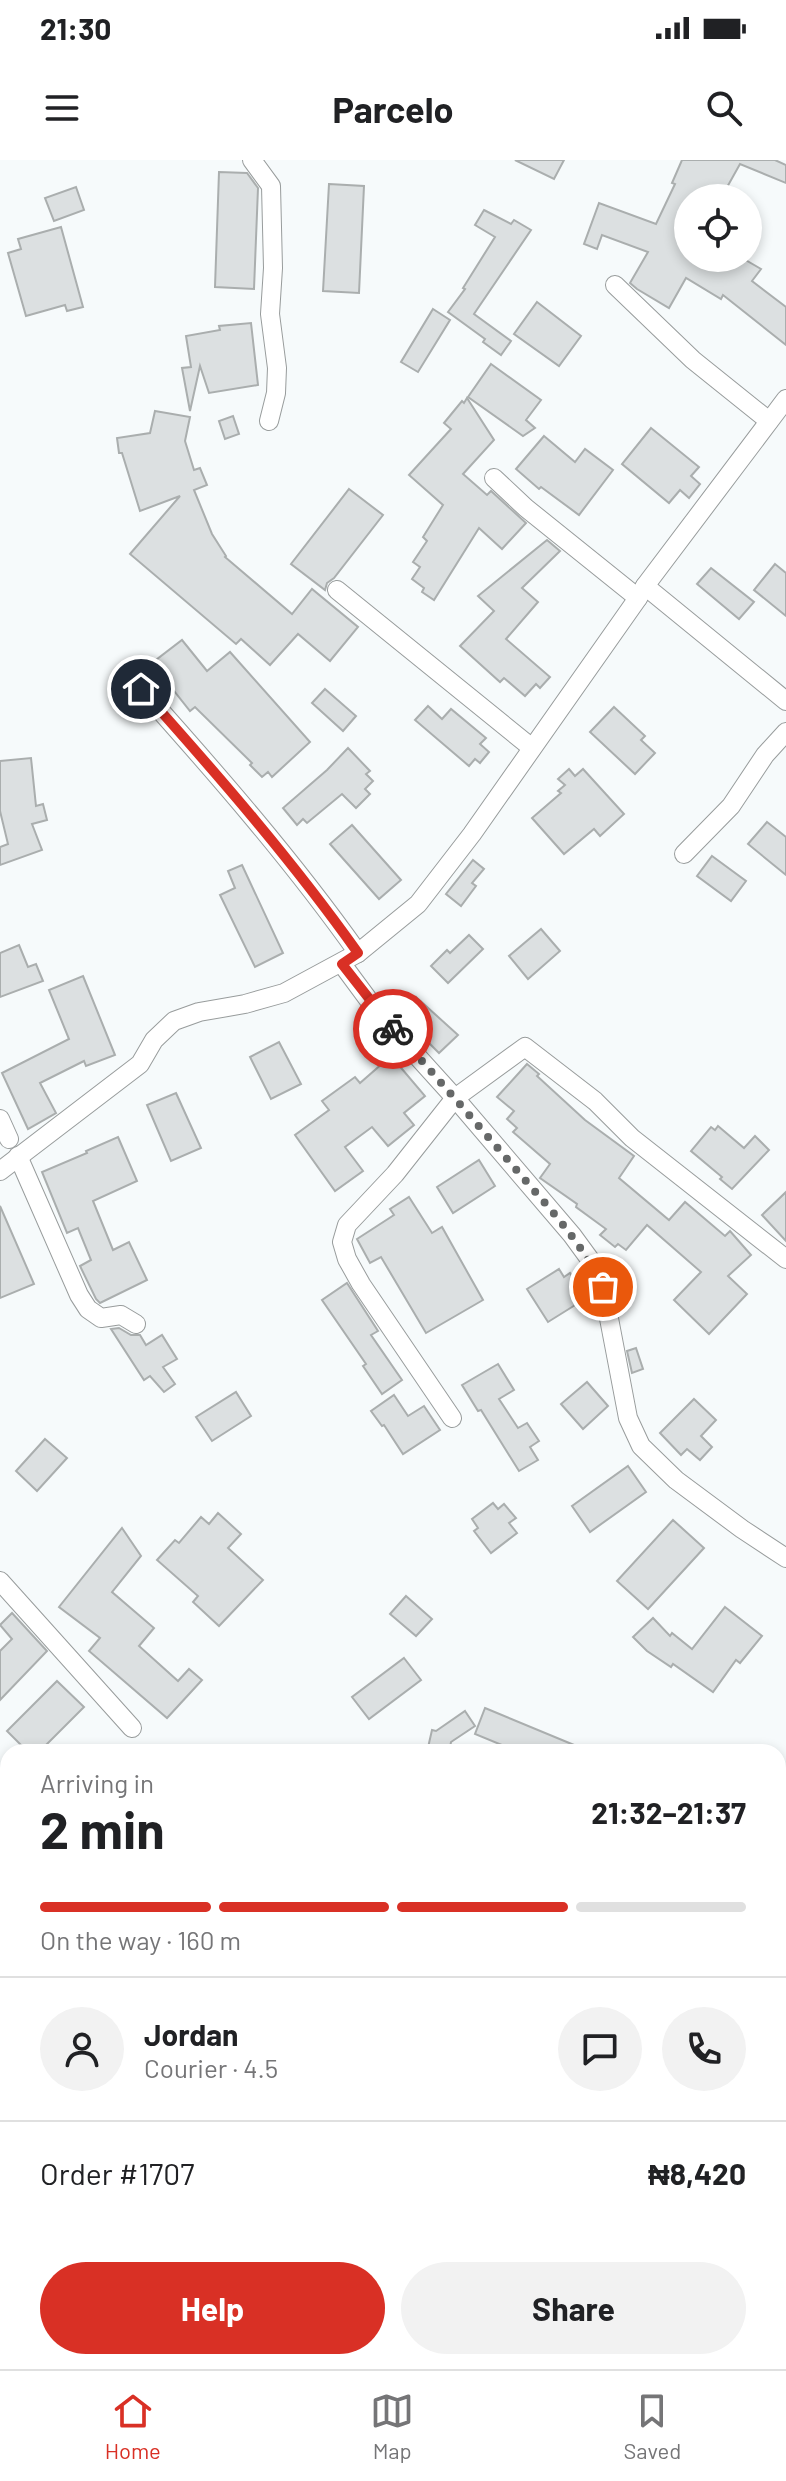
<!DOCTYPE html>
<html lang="en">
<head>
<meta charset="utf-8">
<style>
  :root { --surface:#fff; --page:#f2f2f2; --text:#202124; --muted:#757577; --line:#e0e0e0; --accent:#d93025 }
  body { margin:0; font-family:Barlow,sans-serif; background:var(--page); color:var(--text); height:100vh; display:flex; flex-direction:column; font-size:30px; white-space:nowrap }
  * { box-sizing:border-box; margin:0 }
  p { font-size:26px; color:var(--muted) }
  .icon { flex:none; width:44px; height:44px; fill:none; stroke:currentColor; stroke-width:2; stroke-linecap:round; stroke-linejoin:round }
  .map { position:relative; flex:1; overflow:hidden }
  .panel { position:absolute; left:0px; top:1584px; width:786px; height:626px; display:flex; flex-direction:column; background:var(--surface); border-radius:24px 24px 0 0; box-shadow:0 4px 12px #0003 }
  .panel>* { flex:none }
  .tools { position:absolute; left:674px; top:24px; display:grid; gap:16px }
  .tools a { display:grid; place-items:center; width:88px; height:88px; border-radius:50%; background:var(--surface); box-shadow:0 4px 12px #0003; font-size:40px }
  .pin { position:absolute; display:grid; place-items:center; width:68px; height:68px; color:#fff; margin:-34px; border:4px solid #fff; border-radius:50%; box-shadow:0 2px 8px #0007 }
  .courier { position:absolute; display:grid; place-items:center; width:80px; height:80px; margin:-40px; border:6px solid #d93025; border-radius:50%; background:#fff; color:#222; box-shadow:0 2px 10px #0007 }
  .overview em { font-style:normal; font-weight:700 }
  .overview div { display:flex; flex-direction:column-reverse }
  .overview { display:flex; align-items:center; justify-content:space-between; height:136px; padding:0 40px }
  h1 { font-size:52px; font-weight:700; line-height:60px }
  .bar { display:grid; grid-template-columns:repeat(4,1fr); gap:12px 8px; align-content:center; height:96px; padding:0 40px }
  .bar i { height:10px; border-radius:6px; background:var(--line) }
  .bar .on { background:var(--accent) }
  .bar p { grid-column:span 4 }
  .line { display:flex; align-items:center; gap:20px; padding:0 40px; border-top:2px solid var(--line) }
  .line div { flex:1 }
  .round { display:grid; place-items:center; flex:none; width:84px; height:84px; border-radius:42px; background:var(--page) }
  .cta { display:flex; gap:16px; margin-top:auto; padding:16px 40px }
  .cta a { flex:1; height:92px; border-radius:48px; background:var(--accent); color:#fff; font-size:32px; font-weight:700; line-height:92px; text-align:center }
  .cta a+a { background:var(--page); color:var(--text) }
  .status { display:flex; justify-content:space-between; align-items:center; height:56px; padding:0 40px; background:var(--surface); direction:ltr }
  .status svg { height:22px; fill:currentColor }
  header { display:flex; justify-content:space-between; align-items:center; height:104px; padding:0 40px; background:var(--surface); font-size:36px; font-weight:700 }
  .dock { display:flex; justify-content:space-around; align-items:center; height:112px; border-top:2px solid var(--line); background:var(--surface); font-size:22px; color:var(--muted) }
  .dock a { display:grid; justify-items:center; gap:4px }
  .dock .on { color:var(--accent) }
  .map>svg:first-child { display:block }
</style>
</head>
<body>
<div class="status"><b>21:30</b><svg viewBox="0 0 49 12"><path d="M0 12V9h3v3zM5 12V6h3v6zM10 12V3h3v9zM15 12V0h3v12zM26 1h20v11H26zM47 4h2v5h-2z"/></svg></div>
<header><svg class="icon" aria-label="menu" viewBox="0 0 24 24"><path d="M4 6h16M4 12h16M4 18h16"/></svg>Parcelo<svg class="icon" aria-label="search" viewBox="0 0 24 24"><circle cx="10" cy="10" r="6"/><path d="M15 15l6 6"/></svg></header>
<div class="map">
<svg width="786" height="2209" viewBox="0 0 786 2209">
  <rect width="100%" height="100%" fill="#f6fafb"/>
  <!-- building -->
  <g fill="#dce0e1" stroke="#aaaeae" stroke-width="2">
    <polygon points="515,0 564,0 554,19"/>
    <polygon points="682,0 775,0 786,5 786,23 740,4 721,38 688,38 688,98 742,98 761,109 752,121 786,147 786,185 723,135 721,139 686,118 669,148 637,129 630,123 648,92 602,75 597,89 584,84 599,43 656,64 675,24 672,23"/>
    <polygon points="219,12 247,13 258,28 254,129 215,127"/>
    <polygon points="329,24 364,26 359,133 323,131"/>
    <polygon points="76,27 84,50 54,61 45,38"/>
    <polygon points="484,50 511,64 514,60 531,70 474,154 511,181 501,195 483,182 485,179 448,152 465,129 463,128 495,77 475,65"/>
    <polygon points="61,67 83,147 67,151 65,145 26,156 8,93 21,89 18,79"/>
    <polygon points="537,142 581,176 559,206 514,174"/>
    <polygon points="433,149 450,160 418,212 401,202"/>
    <polygon points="251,163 258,225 209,233 200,206 190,251 182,208 191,207 186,176 220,170 219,166"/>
    <polygon points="491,204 541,240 526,260 535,268 523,276 468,237"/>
    <polygon points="467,238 494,280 463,314 487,335 491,331 526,363 502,389 479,368 434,440 422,432 424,428 412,419 420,407 413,402 427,381 423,377 443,345 409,315 451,269 444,263 462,241 464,243"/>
    <polygon points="155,251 190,257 185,281 194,310 200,308 207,325 194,330 212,374 226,396 225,397 292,454 312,429 358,467 330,501 298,474 270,505 241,479 236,484 130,394 180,336 140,351 122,293 119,293 117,278 150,273"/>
    <polygon points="233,256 239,274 225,279 219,261"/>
    <polygon points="651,268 699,307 691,316 700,324 689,338 680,330 669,343 622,304"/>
    <polygon points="544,276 575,302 585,289 613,310 579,355 541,327 539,329 516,309"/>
    <polygon points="349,329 383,355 334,418 327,423 325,430 291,404"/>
    <polygon points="547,380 560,391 522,428 538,442 506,479 550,517 540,528 536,524 525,536 504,518 500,522 460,486 494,451 478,436"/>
    <polygon points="775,404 786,413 786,456 754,430"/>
    <polygon points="711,408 754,442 739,459 697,424"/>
    <polygon points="182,480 207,511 230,492 310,582 272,617 268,612 262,617 250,605 252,603 195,547 190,551 152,503"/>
    <polygon points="325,529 356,556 343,571 312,543"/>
    <polygon points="428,546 442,559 451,549 486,578 480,584 489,592 480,603 475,599 469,606 415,560"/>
    <polygon points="614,547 645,576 641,580 655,593 635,614 590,572"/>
    <polygon points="348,588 370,611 366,614 373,621 365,629 370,634 356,648 342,634 307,663 303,659 297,665 283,648 327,610"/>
    <polygon points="31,598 36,646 43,644 47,660 32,664 42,690 0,705 0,687 8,684 0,651 0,601"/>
    <polygon points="569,609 575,616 583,609 624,654 600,676 594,669 564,694 532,658 561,633 558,631 565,625 558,619"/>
    <polygon points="767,662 786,677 786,715 748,684"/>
    <polygon points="352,665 401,720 379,739 330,684"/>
    <polygon points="712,696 746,721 731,741 697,716"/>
    <polygon points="473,700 484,709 472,723 476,726 461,746 446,734"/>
    <polygon points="242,705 283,793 255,807 220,735 235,728 228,711"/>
    <polygon points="541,769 560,791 528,819 509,796"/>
    <polygon points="469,775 483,789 448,823 431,806 447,790 450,793"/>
    <polygon points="19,785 28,807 36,804 43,821 0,837 0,793"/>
    <polygon points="83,816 115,895 86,906 84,901 40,923 56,953 28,969 2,913 69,879 49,830"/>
    <polygon points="416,837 458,875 439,893 413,867 411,869 397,857"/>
    <polygon points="279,882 301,924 271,939 250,897"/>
    <polygon points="391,896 425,936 404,953 414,965 388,986 372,967 345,987 363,1011 335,1031 295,975 329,950 322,941 355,917 360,923"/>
    <polygon points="527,904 539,914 537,916 585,960 634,996 619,1018 669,1060 685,1042 725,1076 730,1071 751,1095 728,1116 747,1134 709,1174 674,1140 701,1112 647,1065 626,1090 618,1084 615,1087 600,1075 606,1069 576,1047 577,1044 540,1018 550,1004 513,972 517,968 507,959 514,951 497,937"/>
    <polygon points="176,933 201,988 171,1001 147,945"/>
    <polygon points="718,966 744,988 755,976 769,990 732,1029 720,1019 722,1017 691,991 711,967 715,970"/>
    <polygon points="118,977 137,1021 93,1041 113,1090 129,1082 147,1120 100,1143 96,1139 80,1106 91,1100 78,1068 67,1073 42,1012 87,993 86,991"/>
    <polygon points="479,1000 495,1026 453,1053 437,1027"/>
    <polygon points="786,1032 786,1081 762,1055"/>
    <polygon points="409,1037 432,1073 442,1067 483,1140 426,1173 381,1097 370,1103 357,1079 394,1055 390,1049"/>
    <polygon points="0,1046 34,1124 0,1138"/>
    <polygon points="559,1109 564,1117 570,1113 580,1128 574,1132 580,1142 548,1162 527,1129"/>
    <polygon points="347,1123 378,1171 371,1175 402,1220 382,1234 363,1206 366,1204 322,1140"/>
    <polygon points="119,1168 131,1175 140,1175 146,1185 162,1175 177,1199 163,1207 175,1224 164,1232 150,1216 144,1220 111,1169"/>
    <polygon points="636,1188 643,1209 632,1213 627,1191"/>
    <polygon points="498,1204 514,1230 499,1239 518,1268 527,1263 539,1281 530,1287 538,1300 519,1311 481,1250 478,1251 462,1225"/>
    <polygon points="587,1222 608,1246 583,1269 561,1244"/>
    <polygon points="236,1232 251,1256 212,1281 196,1257"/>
    <polygon points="394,1235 408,1256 424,1246 440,1270 403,1294 384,1265 382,1266 371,1251"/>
    <polygon points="694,1239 716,1260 701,1276 712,1287 700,1300 687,1289 681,1295 660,1273"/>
    <polygon points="45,1279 67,1298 37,1331 16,1311"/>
    <polygon points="628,1306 646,1332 590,1372 572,1346"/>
    <polygon points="493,1343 498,1349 504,1344 516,1358 509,1363 517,1373 491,1393 474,1371 478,1368 472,1359"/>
    <polygon points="218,1353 241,1374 228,1388 263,1420 219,1466 193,1442 198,1436 157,1400 175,1380 179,1383 201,1357 209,1364"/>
    <polygon points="673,1360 704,1388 648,1449 617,1421"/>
    <polygon points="122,1368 141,1396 112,1432 154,1468 139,1486 178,1521 189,1509 202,1520 167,1558 89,1491 100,1478 59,1447"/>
    <polygon points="406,1436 432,1459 416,1476 390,1454"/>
    <polygon points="725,1447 762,1476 740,1503 736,1500 713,1532 673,1504 671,1507 647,1491 633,1477 653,1458 670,1476 672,1473 692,1489"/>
    <polygon points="12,1453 47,1491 0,1540 0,1491 12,1479 0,1465"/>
    <polygon points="404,1498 421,1520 369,1559 352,1537"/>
    <polygon points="57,1521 84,1547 39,1592 28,1592 7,1571"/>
    <polygon points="485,1548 591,1592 519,1592 475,1574"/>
    <polygon points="465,1551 475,1566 451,1582 449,1592 427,1592 432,1570 436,1571"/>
  </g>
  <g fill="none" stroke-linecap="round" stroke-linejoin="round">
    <!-- street casing -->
    <g stroke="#989c9c" stroke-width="20">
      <g id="street">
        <polyline points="252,0 271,26 273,108 270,154 277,208 276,233 269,261"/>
        <polyline points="615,125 693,200 769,261"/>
        <polyline points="494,318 526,348 638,438"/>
        <polyline points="645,426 786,541"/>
        <polyline points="337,430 532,588"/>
        <path d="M 141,529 C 217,614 292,700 358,793"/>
        <polyline points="684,694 731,646 765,595 786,572"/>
        <polyline points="342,804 379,854 455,938 572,1075 591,1101 603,1127 628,1258 641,1286 676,1320 742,1369 786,1398"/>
        <polyline points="0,959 9,979"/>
        <polyline points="18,996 79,1135 88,1149 101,1158 121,1155 136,1164"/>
        <polyline points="0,1011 140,904 154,880 174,861 199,852 245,844 284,833 358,793 418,744 472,674 638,438 645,426 786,239"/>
        <polyline points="452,1258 361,1124 347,1099 342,1082 347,1065 395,1014 455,938 525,887 595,941 632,978 786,1099"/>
        <polyline points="0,1421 132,1568"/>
      </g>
    </g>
    <!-- street -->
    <use href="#street" stroke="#fff" stroke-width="18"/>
  </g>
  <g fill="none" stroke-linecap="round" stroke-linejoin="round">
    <!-- done -->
    <path stroke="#666868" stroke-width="8" stroke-dasharray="0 14.4" d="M 393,869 C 436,916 477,964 519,1013 C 550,1049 582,1083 603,1127"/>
    <!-- route -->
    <path stroke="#d93025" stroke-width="10" d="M 141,529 C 217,614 292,700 358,793 L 342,804 L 393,869"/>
  </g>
</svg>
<div class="tools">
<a><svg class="icon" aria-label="locate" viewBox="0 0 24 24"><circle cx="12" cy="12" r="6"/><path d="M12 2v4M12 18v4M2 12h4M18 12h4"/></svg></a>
</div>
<div class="pin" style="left:603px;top:1127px;background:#ea580c"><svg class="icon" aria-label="bag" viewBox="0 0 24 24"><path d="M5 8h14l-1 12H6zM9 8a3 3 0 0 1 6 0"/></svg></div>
<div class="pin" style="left:141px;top:529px;background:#1f2937"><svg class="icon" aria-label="home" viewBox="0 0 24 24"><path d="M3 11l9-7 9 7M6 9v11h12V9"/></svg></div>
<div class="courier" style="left:393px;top:869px"><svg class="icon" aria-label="bike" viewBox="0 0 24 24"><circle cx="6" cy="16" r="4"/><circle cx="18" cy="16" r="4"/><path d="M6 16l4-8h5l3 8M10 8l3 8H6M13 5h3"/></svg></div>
<section class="panel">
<div class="overview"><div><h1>2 min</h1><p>Arriving in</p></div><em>21:32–21:37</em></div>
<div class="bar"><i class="on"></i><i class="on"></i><i class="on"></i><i></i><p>On the way · 160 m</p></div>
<div class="line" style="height:144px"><a class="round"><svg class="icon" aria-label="person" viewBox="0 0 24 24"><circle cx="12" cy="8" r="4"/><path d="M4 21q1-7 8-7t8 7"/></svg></a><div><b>Jordan</b><p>Courier · 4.5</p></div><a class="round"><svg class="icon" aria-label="chat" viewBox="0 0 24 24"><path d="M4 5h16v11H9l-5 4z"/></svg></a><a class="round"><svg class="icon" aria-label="phone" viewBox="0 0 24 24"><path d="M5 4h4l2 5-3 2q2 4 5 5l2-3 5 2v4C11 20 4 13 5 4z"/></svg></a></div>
<div class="line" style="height:104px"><div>Order #1707</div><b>₦8,420</b></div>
<div class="cta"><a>Help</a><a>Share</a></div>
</section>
</div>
<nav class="dock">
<a class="on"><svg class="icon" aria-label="home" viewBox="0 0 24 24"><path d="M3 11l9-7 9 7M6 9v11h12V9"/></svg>Home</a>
<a><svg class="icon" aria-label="map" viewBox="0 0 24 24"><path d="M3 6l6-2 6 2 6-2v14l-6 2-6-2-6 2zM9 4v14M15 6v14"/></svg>Map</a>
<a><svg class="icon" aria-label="saved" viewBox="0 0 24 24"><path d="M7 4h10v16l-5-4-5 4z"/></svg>Saved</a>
</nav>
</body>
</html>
